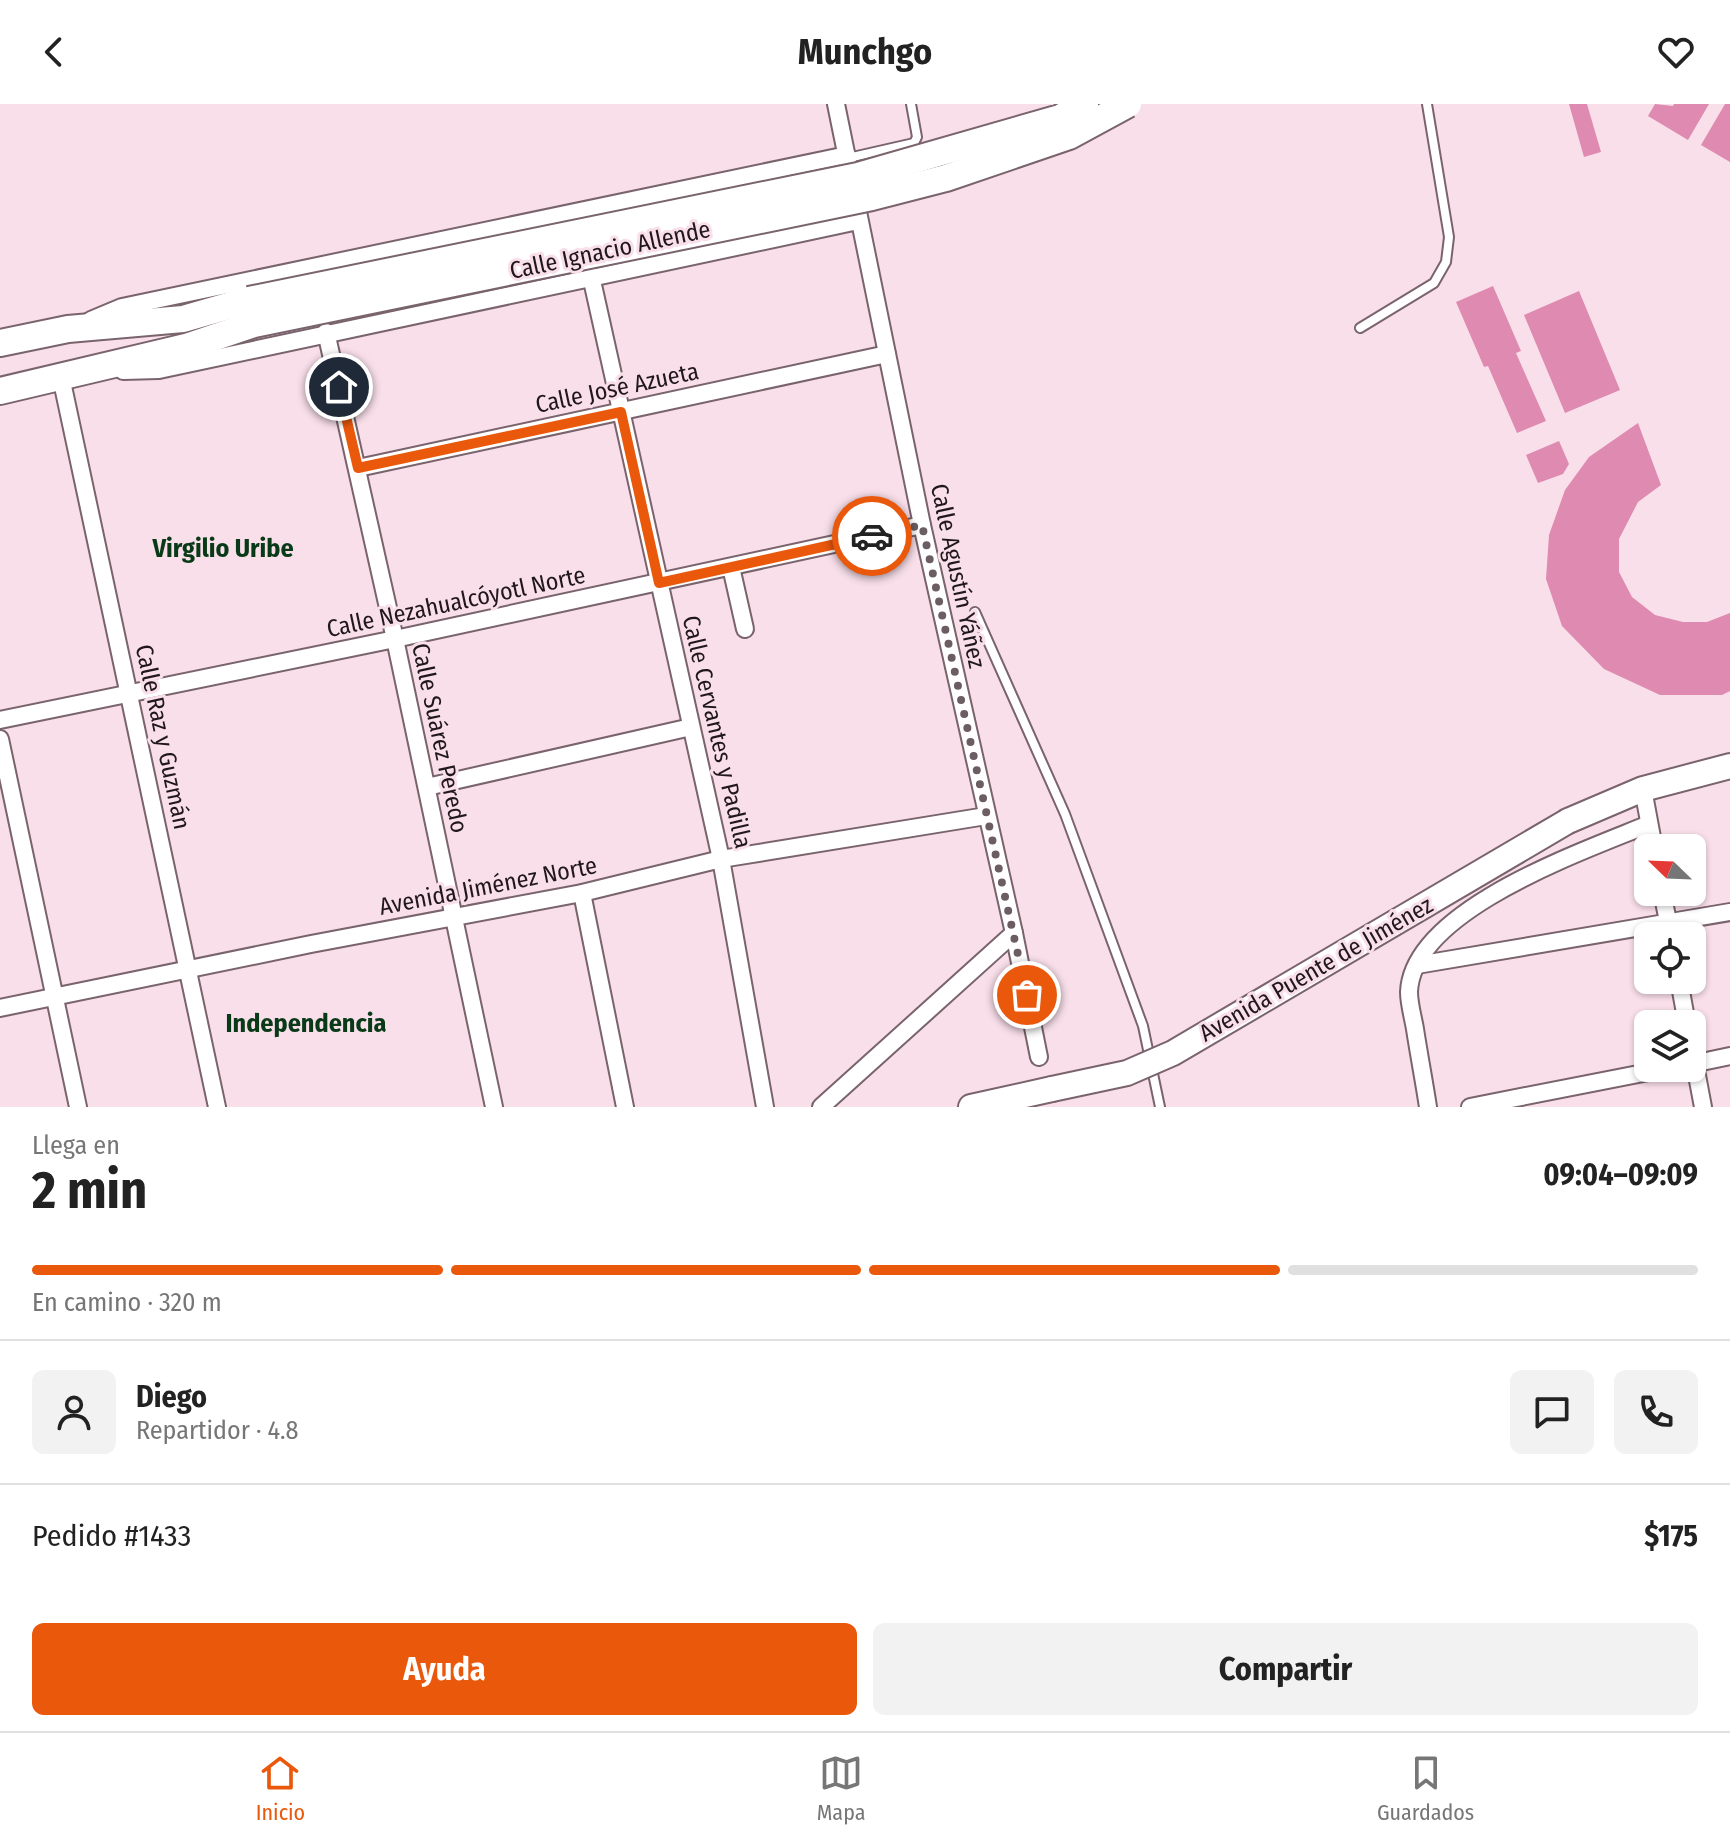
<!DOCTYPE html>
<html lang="es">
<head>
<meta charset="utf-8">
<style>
  :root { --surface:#fff; --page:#f2f2f2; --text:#222; --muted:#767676; --line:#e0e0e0; --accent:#ea580c }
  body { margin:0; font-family:"Fira Sans Condensed",sans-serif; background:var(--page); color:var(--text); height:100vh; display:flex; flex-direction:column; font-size:30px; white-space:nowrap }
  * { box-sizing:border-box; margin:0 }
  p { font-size:26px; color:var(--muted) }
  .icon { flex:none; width:44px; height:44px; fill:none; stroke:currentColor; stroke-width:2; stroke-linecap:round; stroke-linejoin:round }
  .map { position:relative; height:1003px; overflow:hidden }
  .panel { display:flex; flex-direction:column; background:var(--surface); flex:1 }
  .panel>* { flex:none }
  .needle { width:52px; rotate:293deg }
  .fabs { position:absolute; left:1634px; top:730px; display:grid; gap:16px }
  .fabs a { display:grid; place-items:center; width:72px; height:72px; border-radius:12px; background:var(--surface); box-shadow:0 2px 6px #0004; font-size:40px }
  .pin { position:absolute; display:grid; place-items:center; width:68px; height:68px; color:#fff; margin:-34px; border:4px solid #fff; border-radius:50%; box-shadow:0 2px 8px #0007 }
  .courier { position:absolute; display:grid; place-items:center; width:80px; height:80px; margin:-40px; border:6px solid #ea580c; border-radius:50%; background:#fff; color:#222; box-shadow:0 2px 10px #0007 }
  .summary em { font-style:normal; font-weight:700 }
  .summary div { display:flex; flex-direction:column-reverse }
  .summary { display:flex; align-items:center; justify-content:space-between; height:136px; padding:0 32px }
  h1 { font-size:52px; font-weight:700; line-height:60px }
  .bar { display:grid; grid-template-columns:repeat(4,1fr); gap:12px 8px; align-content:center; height:96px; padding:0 32px }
  .bar i { height:10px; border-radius:6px; background:var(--line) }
  .bar .current { background:var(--accent) }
  .bar p { grid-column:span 4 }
  .line { display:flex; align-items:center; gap:20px; padding:0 32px; border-top:2px solid var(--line) }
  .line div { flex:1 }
  .round { display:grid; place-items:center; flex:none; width:84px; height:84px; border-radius:12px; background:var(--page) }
  .action { display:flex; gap:16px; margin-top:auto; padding:16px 32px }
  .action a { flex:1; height:92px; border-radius:12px; background:var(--accent); color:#fff; font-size:32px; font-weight:700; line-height:92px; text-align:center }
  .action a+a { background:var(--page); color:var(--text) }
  header { display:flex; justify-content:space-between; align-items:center; height:104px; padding:0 32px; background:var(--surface); font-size:36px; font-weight:700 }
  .dock { display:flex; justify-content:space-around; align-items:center; height:112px; border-top:2px solid var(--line); background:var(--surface); font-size:22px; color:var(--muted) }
  .dock a { display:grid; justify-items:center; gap:4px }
  .dock .current { color:var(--accent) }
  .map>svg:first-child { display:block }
</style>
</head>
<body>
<header><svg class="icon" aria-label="back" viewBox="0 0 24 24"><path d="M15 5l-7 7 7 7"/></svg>Munchgo<svg class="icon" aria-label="heart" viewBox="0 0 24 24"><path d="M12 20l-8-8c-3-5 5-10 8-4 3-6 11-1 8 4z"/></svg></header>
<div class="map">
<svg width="1730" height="1003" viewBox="0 0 1730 1003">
  <rect width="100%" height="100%" fill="#f9dfea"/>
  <!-- building -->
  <g fill="#df8ab0">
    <polygon points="1569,0 1587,0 1601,48 1584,53"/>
    <polygon points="1655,0 1673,2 1674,0 1709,0 1688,36 1648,12"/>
    <polygon points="1725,0 1730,0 1730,58 1701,41"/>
    <polygon points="1493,182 1521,247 1516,249 1546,317 1517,329 1488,262 1484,263 1456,198"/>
    <polygon points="1579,187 1620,286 1565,309 1524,211"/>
    <polygon points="1638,319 1661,381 1638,398 1619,435 1619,468 1632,493 1655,511 1683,518 1707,518 1730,509 1730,587 1722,591 1660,591 1604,565 1562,522 1546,475 1549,431 1565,386 1589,353"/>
    <polygon points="1559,337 1569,360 1563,370 1538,379 1526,351"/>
  </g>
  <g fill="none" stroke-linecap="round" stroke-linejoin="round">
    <!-- lane casing -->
    <g stroke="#79636c" stroke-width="12">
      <g id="lane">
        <polyline points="848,54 914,39 917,33 911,0"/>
        <polyline points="1360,224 1434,179 1446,158 1449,133 1427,0"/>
        <polyline points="975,508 1065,710 1143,922 1160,1003"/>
      </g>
    </g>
    <!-- street casing -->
    <g stroke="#79636c" stroke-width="20">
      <g id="street">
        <polyline points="836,0 922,421 1014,829 1039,953"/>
        <polyline points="591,172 721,755 765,1003"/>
        <polyline points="91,216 122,203 847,51"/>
        <polyline points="326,228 395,535 494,1003"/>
        <polyline points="123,267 159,266 858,117"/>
        <polyline points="61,273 217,1003"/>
        <polyline points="358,364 887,250"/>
        <polyline points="731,463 745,525"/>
        <polyline points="0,616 395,535 922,421"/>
        <polyline points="0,635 78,1003"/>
        <polyline points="427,683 691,623"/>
        <polyline points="1643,685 1654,744"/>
        <polyline points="1662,788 1671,832"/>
        <polyline points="582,789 625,1003"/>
        <polyline points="1417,861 1730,808"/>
        <polyline points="1679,876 1687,920"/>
        <polyline points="0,904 311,840 582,789 721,755 986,712"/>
        <polyline points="1692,945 1703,1003"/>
        <polyline points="1692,960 1730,952"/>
        <polyline points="821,1003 1014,829"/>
        <path d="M 1428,1003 C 1424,977 1419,951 1415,925 C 1413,913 1409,900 1409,888 C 1412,806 1584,747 1649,720"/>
        <polyline points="1470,1003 1669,964"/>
      </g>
    </g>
    <!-- secondary casing -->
    <g stroke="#79636c" stroke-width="28">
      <g id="secondary">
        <polyline points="1568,717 1643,685 1730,662"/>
        <polyline points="971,1003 1052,985"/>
      </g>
    </g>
    <!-- primary casing -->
    <g stroke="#79636c" stroke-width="30">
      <g id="primary">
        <polyline points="0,239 68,225 183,215 249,196"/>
        <polyline points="0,287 186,243 254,220"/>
      </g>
    </g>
    <!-- lane -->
    <use href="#lane" stroke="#fff" stroke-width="8"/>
    <!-- street -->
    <use href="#street" stroke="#fff" stroke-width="16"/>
    <!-- secondary -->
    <use href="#secondary" stroke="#fff" stroke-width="24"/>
    <!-- primary -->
    <use href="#primary" stroke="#fff" stroke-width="26"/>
    <!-- secondary-bridge casing -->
    <g stroke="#79636c" stroke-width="28" stroke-linecap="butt">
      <polyline id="secondary-bridge" points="1052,985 1127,969 1173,949 1568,717"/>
    </g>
    <!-- primary-bridge casing -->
    <g stroke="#79636c" stroke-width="30" stroke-linecap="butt">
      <g id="primary-bridge">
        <polyline points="249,196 858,72 1060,14 1085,0"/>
        <polyline points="254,220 872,93 946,74 1069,32 1128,0"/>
      </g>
    </g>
    <!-- secondary-bridge -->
    <use href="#secondary-bridge" stroke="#fff" stroke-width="24"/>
    <!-- primary-bridge -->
    <use href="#primary-bridge" stroke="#fff" stroke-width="26"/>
  </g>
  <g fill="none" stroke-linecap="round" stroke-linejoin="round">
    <!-- done -->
    <polyline stroke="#6c5d63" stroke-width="8" stroke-dasharray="0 14.4" points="872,432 922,421 1027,891"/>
    <!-- route -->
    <polyline stroke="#ea580c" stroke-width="10" points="339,283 358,364 621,308 659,479 872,432"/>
  </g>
  <g text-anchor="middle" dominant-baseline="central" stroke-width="6" stroke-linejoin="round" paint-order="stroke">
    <!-- street labels -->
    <g font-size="24" fill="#20171b" stroke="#f9dfea">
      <text transform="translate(610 146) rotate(-12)">Calle Ignacio Allende</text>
      <text transform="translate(617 284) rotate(-12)">Calle José Azueta</text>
      <text transform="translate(958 472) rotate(78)">Calle Agustín Yáñez</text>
      <text transform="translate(456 498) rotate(-12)">Calle Nezahualcóyotl Norte</text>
      <text transform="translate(717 628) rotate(77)">Calle Cervantes y Padilla</text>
      <text transform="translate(163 633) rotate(78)">Calle Raz y Guzmán</text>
      <text transform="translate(440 634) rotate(78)">Calle Suárez Peredo</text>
      <text transform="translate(488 782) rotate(-11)">Avenida Jiménez Norte</text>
      <text transform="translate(1316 865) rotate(-30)">Avenida Puente de Jiménez</text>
    </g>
    <!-- neighbourhood labels -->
    <g font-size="26" font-weight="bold" fill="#093a17" stroke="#f9dfea">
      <text x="223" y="444">Virgilio Uribe</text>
      <text x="306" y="919">Independencia</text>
    </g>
  </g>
</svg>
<div class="fabs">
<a><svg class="needle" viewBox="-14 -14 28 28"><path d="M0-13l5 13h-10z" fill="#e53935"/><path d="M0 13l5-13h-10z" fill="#767676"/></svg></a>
<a><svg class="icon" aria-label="locate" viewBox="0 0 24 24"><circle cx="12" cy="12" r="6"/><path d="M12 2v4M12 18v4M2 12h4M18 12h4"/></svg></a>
<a><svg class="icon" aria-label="layers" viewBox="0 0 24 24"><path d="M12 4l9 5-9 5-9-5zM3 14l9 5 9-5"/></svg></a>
</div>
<div class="pin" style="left:1027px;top:891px;background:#ea580c"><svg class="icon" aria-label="bag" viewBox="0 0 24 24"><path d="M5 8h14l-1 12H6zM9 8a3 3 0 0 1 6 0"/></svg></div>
<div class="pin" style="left:339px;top:283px;background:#1f2937"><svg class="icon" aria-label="home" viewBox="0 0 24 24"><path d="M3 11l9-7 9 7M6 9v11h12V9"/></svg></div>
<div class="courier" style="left:872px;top:432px"><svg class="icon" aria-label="car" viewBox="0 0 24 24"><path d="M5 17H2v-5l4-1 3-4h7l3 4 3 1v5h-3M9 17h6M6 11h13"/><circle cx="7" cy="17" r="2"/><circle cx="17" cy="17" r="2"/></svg></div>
</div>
<section class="panel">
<div class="summary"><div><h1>2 min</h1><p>Llega en</p></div><em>09:04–09:09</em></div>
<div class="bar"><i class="current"></i><i class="current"></i><i class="current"></i><i></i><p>En camino · 320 m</p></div>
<div class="line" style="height:144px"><a class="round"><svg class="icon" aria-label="person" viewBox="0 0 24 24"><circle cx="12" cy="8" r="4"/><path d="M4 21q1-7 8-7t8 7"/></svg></a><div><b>Diego</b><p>Repartidor · 4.8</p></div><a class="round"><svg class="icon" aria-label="chat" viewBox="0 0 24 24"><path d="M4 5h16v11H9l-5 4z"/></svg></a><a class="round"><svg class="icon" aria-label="phone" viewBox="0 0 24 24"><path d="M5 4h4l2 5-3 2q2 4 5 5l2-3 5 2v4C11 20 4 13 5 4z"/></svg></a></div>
<div class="line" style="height:104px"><div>Pedido #1433</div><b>$175</b></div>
<div class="action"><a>Ayuda</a><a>Compartir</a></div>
</section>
<nav class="dock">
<a class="current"><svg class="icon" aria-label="home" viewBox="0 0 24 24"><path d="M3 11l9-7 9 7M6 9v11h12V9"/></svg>Inicio</a>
<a><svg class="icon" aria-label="map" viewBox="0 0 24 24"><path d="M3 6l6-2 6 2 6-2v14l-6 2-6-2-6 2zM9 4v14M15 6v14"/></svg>Mapa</a>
<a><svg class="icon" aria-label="saved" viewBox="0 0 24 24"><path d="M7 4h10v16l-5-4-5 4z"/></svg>Guardados</a>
</nav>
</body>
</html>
